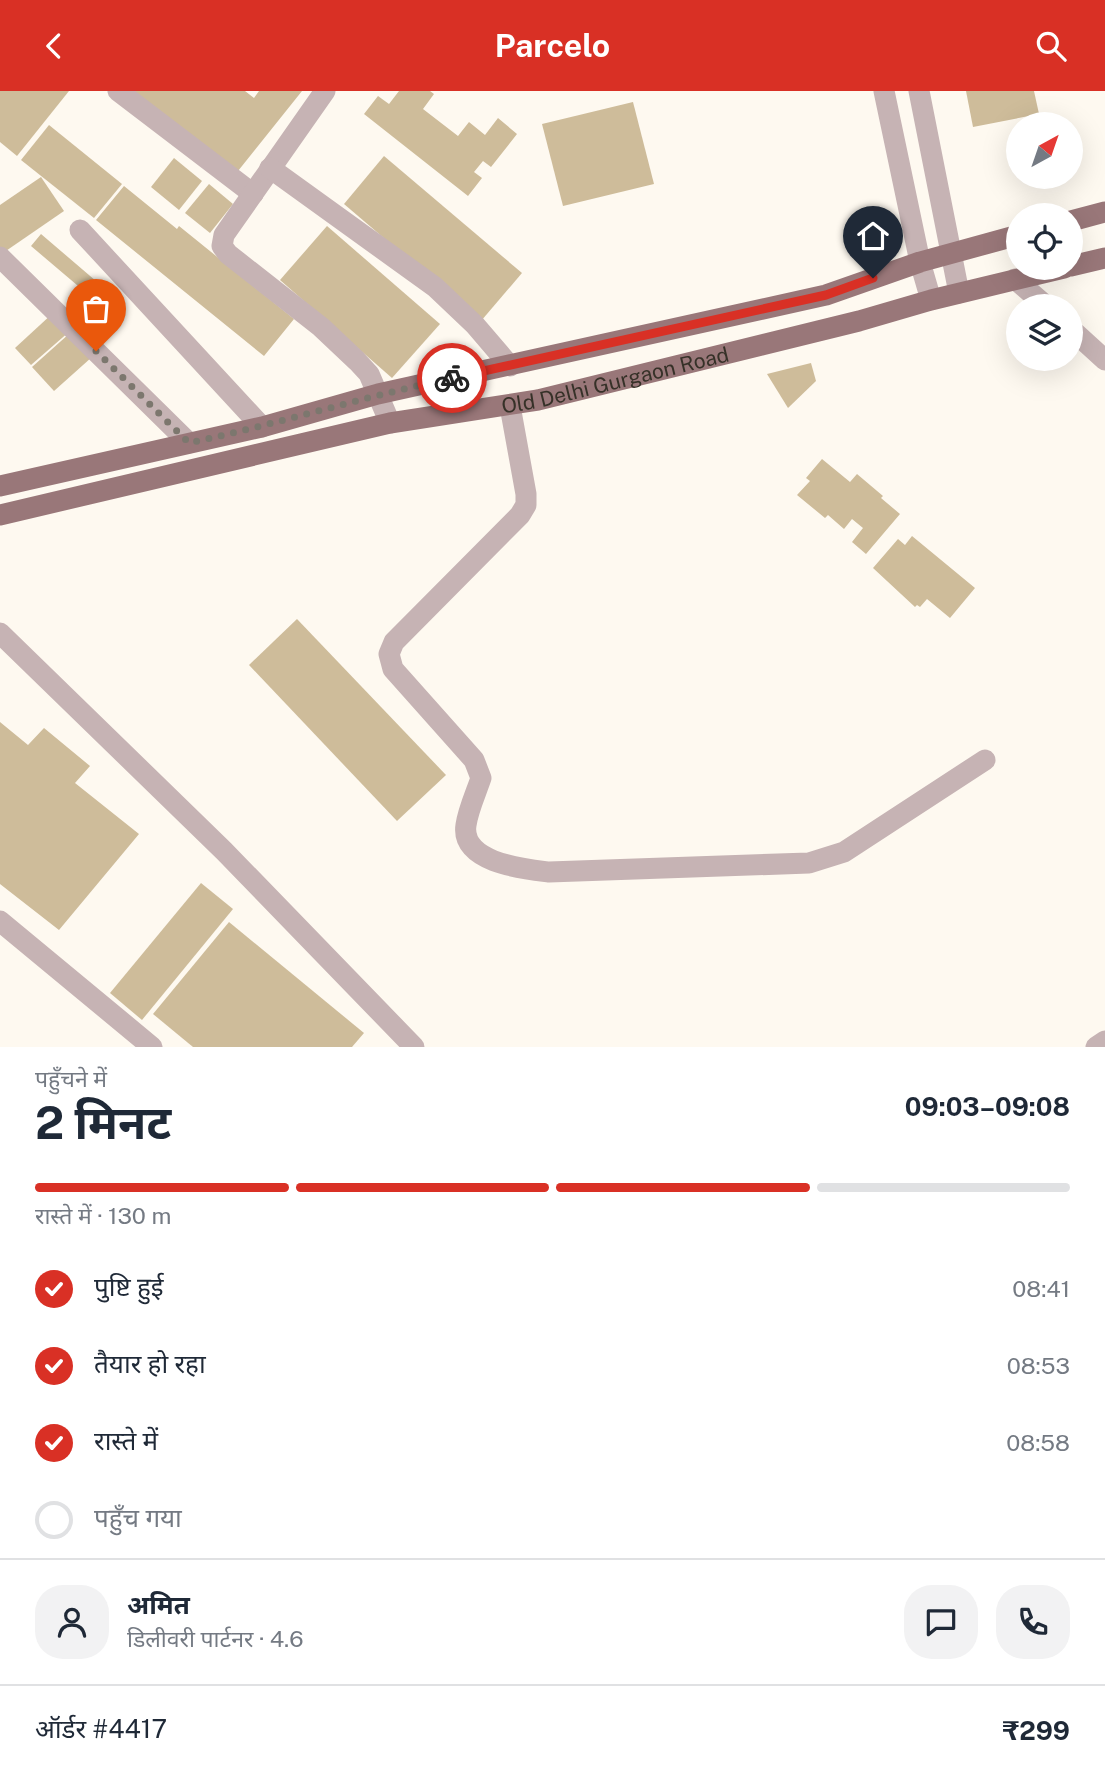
<!DOCTYPE html>
<html lang="hi">
<head>
<meta charset="utf-8">
<style>
  :root { --surface:#fff; --page:#f2f2f3; --text:#1f2937; --muted:#747a83; --line:#e0e1e3; --accent:#d93025 }
  body { margin:0; font-family:"Public Sans","Noto Sans Devanagari",sans-serif; background:var(--page); color:var(--text); height:100vh; display:flex; flex-direction:column; font-size:26px; white-space:nowrap }
  * { box-sizing:border-box; margin:0 }
  p { font-size:23px; color:var(--muted) }
  .icon { flex:none; width:38px; height:38px; fill:none; stroke:currentColor; stroke-width:2; stroke-linecap:round; stroke-linejoin:round }
  .map { position:relative; height:956px; overflow:hidden }
  .panel { display:flex; flex-direction:column; background:var(--surface); flex:1 }
  .panel>* { flex:none }
  .needle { width:46px; rotate:40deg }
  .controls { position:absolute; left:1006px; top:21px; display:grid; gap:14px }
  .controls a { display:grid; place-items:center; width:77px; height:77px; border-radius:50%; background:var(--surface); box-shadow:0 7px 28px #0002; font-size:35px }
  .pin { position:absolute; display:grid; place-items:center; width:60px; height:60px; color:#fff; margin:-72px -30px; border-radius:50% 50% 50% 0; rotate:-45deg; box-shadow:0 0 7px #0007 }
  .pin .icon { rotate:45deg }
  .courier { position:absolute; display:grid; place-items:center; width:70px; height:70px; margin:-35px; border:5px solid #d93025; border-radius:50%; background:#fff; color:#222; box-shadow:0 2px 9px #0007 }
  .head em { font-style:normal; font-weight:700 }
  .head div { display:flex; flex-direction:column-reverse }
  .head { display:flex; align-items:center; justify-content:space-between; height:119px; padding:0 35px }
  h1 { font-size:46px; font-weight:700; line-height:52px }
  .bar { display:grid; grid-template-columns:repeat(4,1fr); gap:10px 7px; align-content:center; height:84px; padding:0 35px }
  .bar i { height:9px; border-radius:5px; background:var(--line) }
  .bar .current { background:var(--accent) }
  .bar p { grid-column:span 4 }
  .line { display:flex; align-items:center; gap:18px; padding:0 35px; border-top:2px solid var(--line) }
  .line div { flex:1 }
  .round { display:grid; place-items:center; flex:none; width:74px; height:74px; border-radius:28px; background:var(--page) }
  ol { padding:0 35px; list-style:none }
  li { display:flex; align-items:center; gap:21px; height:77px }
  li p { margin-inline-start:auto }
  li .icon { padding:7px; border-radius:50%; background:var(--accent); color:#fff; stroke-width:4 }
  li:last-child { color:var(--muted) }
  li i { width:38px; height:38px; border:4px solid var(--line); border-radius:50% }
  header { display:flex; justify-content:space-between; align-items:center; height:91px; padding:0 35px; background:var(--accent); color:#fff; font-size:32px; font-weight:700 }
  .map>svg:first-child { display:block }
</style>
</head>
<body>
<header><svg class="icon" aria-label="back" viewBox="0 0 24 24"><path d="M15 5l-7 7 7 7"/></svg>Parcelo<svg class="icon" aria-label="search" viewBox="0 0 24 24"><circle cx="10" cy="10" r="6"/><path d="M15 15l6 6"/></svg></header>
<div class="map">
<svg width="1105" height="956" viewBox="0 0 1105 956">
  <rect width="100%" height="100%" fill="#fef9f0"/>
  <!-- building -->
  <g fill="#cebc9a">
    <polygon points="0,0 69,0 17,65 0,51"/>
    <polygon points="128,0 245,0 254,7 259,0 302,0 234,85"/>
    <polygon points="399,0 430,0 434,3 423,18 458,45 469,31 485,44 498,27 517,43 491,76 483,70 474,81 482,87 468,105 364,23 378,5 389,13"/>
    <polygon points="966,0 1034,0 1039,23 973,36"/>
    <polygon points="633,11 654,93 563,115 542,33"/>
    <polygon points="49,34 122,93 94,127 21,69"/>
    <polygon points="384,65 522,182 481,230 344,113"/>
    <polygon points="174,67 202,90 179,119 151,96"/>
    <polygon points="41,86 64,120 0,164 0,114"/>
    <polygon points="209,93 233,113 210,142 185,122"/>
    <polygon points="124,95 177,138 179,135 294,228 264,265 96,129"/>
    <polygon points="327,135 440,233 392,287 280,189"/>
    <polygon points="41,143 110,202 76,231 64,220 84,200 31,155"/>
    <polygon points="53,222 70,240 31,274 15,257"/>
    <polygon points="70,242 92,266 54,300 32,276"/>
    <polygon points="811,272 816,290 788,317 767,283"/>
    <polygon points="822,368 850,391 857,383 883,405 881,407 900,423 866,463 852,451 863,437 852,428 844,438 828,424 825,427 797,404 810,390 806,387"/>
    <polygon points="912,445 975,497 950,527 927,508 920,516 917,514 915,516 873,477 898,448 905,454"/>
    <polygon points="297,528 446,684 397,730 249,574"/>
    <polygon points="0,631 28,654 44,637 90,675 75,692 139,743 59,839 0,793"/>
    <polygon points="201,792 233,818 142,929 110,902"/>
    <polygon points="229,831 364,942 352,956 193,956 153,923"/>
  </g>
  <g fill="none" stroke-linecap="round" stroke-linejoin="round">
    <!-- minor -->
    <g stroke="#c6b3b4" stroke-width="21">
      <polyline points="118,0 253,103"/>
      <polyline points="325,0 224,144 222,155 228,163 321,236 357,270 369,283 390,332"/>
      <polyline points="884,0 920,171 931,209"/>
      <polyline points="919,0 959,202"/>
      <polyline points="270,77 435,196 475,234 510,275"/>
      <polyline points="80,139 262,336"/>
      <polyline points="0,166 189,352"/>
      <polyline points="1015,188 1046,215"/>
      <polyline points="1071,238 1105,269"/>
      <path d="M 510,315 L 526,403 L 526,414 L 520,424 L 394,551 L 389,563 L 393,578 L 474,669 L 481,687 C 476,702 468,719 466,734 C 460,772 525,778 549,781 L 809,772 L 844,761 L 985,669"/>
      <polyline points="0,542 224,760 414,956"/>
      <polyline points="0,830 152,956"/>
      <polyline points="1096,956 1105,950"/>
    </g>
    <!-- major -->
    <g stroke="#997779" stroke-width="21">
      <polyline points="1071,130 1105,121"/>
      <polyline points="1071,175 1105,167"/>
      <polyline points="0,395 262,336 378,303 826,204 920,171 1018,144"/>
      <path id="s1" d="M 0,424 L 390,332 L 538,309 L 859,230 L 931,209 L 1064,177"/>
    </g>
  </g>
  <g fill="none" stroke-linecap="round" stroke-linejoin="round">
    <!-- done -->
    <path stroke="#7c776e" stroke-width="7" stroke-dasharray="0 12.6" d="M 96,260 L 189,352 C 277,333 363,306 452,287"/>
    <!-- route -->
    <polyline stroke="#d93025" stroke-width="9" points="452,287 826,204 873,187"/>
  </g>
  <g text-anchor="middle" dominant-baseline="central" stroke-width="7" stroke-linejoin="round" paint-order="stroke">
    <!-- street labels -->
    <g font-size="21" fill="#363128" stroke="#fef9f0">
      <text stroke="none"><textPath href="#s1" startOffset="630">Old Delhi Gurgaon Road</textPath></text>
    </g>
  </g>
</svg>
<div class="controls">
<a><svg class="needle" viewBox="-14 -14 28 28"><path d="M0-13l5 13h-10z" fill="#e53935"/><path d="M0 13l5-13h-10z" fill="#747a83"/></svg></a>
<a><svg class="icon" aria-label="locate" viewBox="0 0 24 24"><circle cx="12" cy="12" r="6"/><path d="M12 2v4M12 18v4M2 12h4M18 12h4"/></svg></a>
<a><svg class="icon" aria-label="layers" viewBox="0 0 24 24"><path d="M12 4l9 5-9 5-9-5zM3 14l9 5 9-5"/></svg></a>
</div>
<div class="pin" style="left:96px;top:260px;background:#ea580c"><svg class="icon" aria-label="bag" viewBox="0 0 24 24"><path d="M5 8h14l-1 12H6zM9 8a3 3 0 0 1 6 0"/></svg></div>
<div class="pin" style="left:873px;top:187px;background:#1f2937"><svg class="icon" aria-label="home" viewBox="0 0 24 24"><path d="M3 11l9-7 9 7M6 9v11h12V9"/></svg></div>
<div class="courier" style="left:452px;top:287px"><svg class="icon" aria-label="bike" viewBox="0 0 24 24"><circle cx="6" cy="16" r="4"/><circle cx="18" cy="16" r="4"/><path d="M6 16l4-8h5l3 8M10 8l3 8H6M13 5h3"/></svg></div>
</div>
<section class="panel">
<div class="head"><div><h1>2 मिनट</h1><p>पहुँचने में</p></div><em>09:03–09:08</em></div>
<div class="bar"><i class="current"></i><i class="current"></i><i class="current"></i><i></i><p>रास्ते में · 130 m</p></div>
<ol>
<li><svg class="icon" aria-label="check" viewBox="0 0 24 24"><path d="M5 12l5 5 9-10"/></svg>पुष्टि हुई<p>08:41</p></li>
<li><svg class="icon" aria-label="check" viewBox="0 0 24 24"><path d="M5 12l5 5 9-10"/></svg>तैयार हो रहा<p>08:53</p></li>
<li><svg class="icon" aria-label="check" viewBox="0 0 24 24"><path d="M5 12l5 5 9-10"/></svg>रास्ते में<p>08:58</p></li>
<li><i></i>पहुँच गया</li>
</ol>
<div class="line" style="height:126px"><a class="round"><svg class="icon" aria-label="person" viewBox="0 0 24 24"><circle cx="12" cy="8" r="4"/><path d="M4 21q1-7 8-7t8 7"/></svg></a><div><b>अमित</b><p>डिलीवरी पार्टनर · 4.6</p></div><a class="round"><svg class="icon" aria-label="chat" viewBox="0 0 24 24"><path d="M4 5h16v11H9l-5 4z"/></svg></a><a class="round"><svg class="icon" aria-label="phone" viewBox="0 0 24 24"><path d="M5 4h4l2 5-3 2q2 4 5 5l2-3 5 2v4C11 20 4 13 5 4z"/></svg></a></div>
<div class="line" style="height:91px"><div>ऑर्डर #4417</div><b>₹299</b></div>
</section>
</body>
</html>
